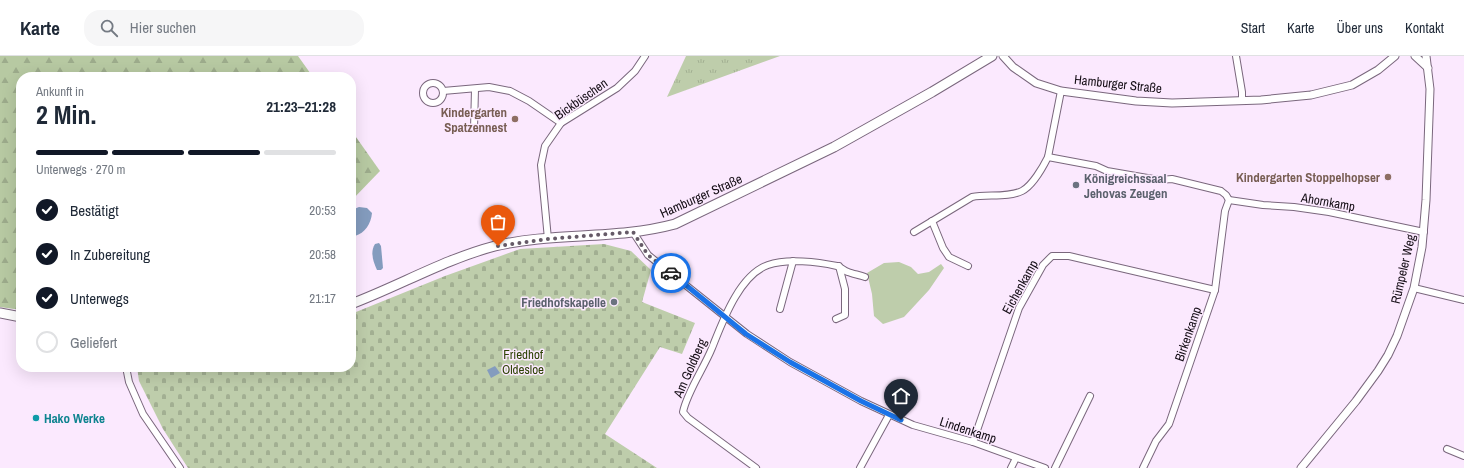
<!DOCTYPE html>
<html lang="de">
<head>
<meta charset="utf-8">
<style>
  :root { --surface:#fff; --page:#f6f6f7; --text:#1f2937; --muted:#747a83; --line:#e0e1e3; --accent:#111827 }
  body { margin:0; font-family:"Archivo Narrow",sans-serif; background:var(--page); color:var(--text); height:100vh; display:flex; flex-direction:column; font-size:15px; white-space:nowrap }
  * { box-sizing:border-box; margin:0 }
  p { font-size:13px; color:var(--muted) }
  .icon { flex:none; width:22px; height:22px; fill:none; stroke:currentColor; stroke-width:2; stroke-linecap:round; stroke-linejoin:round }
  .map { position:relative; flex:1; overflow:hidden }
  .side { position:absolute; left:16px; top:16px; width:340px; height:300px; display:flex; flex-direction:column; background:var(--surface); border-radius:16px; box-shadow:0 4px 16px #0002 }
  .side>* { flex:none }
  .pin { position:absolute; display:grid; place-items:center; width:34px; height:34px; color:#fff; margin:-41px -17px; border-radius:50% 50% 50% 0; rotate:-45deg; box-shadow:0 0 4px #0007 }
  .pin .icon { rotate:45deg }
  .courier { position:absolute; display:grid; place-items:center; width:40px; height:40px; margin:-20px; border:3px solid #1a73e8; border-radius:50%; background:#fff; color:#222; box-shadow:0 1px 5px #0007 }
  .headline em { font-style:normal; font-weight:700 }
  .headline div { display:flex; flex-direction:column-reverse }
  .headline { display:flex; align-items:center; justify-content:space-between; height:68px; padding:0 20px }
  h1 { font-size:26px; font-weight:700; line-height:30px }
  .bar { display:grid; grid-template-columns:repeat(4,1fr); gap:6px 4px; align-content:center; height:48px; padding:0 20px }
  .bar i { height:5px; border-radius:3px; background:var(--line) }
  .bar .on { background:var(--accent) }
  .bar p { grid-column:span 4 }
  ol { padding:0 20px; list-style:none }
  li { display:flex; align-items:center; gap:12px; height:44px }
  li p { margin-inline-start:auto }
  li .icon { padding:4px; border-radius:50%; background:var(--accent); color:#fff; stroke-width:4 }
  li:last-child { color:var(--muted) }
  li i { width:22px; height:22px; border:2px solid var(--line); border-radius:50% }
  header { display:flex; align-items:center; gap:24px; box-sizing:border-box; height:56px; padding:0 20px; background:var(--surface); border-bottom:1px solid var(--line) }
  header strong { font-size:19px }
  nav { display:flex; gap:22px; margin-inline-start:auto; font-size:14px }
  .search { width:280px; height:36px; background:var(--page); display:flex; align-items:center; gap:10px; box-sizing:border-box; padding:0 14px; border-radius:16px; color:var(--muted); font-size:15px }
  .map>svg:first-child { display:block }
</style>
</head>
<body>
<header>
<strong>Karte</strong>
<div class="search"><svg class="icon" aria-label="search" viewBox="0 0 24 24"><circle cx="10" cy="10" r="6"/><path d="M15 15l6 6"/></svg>Hier suchen</div>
<nav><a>Start</a><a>Karte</a><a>Über uns</a><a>Kontakt</a></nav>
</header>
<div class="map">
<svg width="1464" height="412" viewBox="0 0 1464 412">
  <defs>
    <pattern id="grass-tufts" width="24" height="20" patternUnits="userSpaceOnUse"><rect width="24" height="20" fill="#becdab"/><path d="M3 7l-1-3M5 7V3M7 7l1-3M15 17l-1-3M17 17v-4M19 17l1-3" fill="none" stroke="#a2af92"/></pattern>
    <pattern id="forest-firs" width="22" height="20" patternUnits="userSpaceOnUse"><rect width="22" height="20" fill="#b7c9a2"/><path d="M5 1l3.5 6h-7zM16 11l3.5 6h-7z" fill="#9cab8b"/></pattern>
    <pattern id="cemetery-stones" width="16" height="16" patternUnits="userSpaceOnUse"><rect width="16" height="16" fill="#becdab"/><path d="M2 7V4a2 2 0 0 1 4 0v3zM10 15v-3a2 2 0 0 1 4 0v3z" fill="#a2af92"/></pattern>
  </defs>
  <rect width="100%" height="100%" fill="#fbe9fe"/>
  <!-- grass -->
  <polygon fill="url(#grass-tufts)" points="686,0 780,0 667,41"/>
  <!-- forest -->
  <g fill="url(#forest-firs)">
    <polygon points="0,0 298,0 313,21 21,21 21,254 0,251"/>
    <polygon points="351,74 380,115 351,145"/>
  </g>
  <!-- cemetery -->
  <polygon fill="url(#cemetery-stones)" points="604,188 631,195 651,214 642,246 695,267 682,298 660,291 605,378 657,412 188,412 163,373 139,325 137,311 351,311 351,258 445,220 520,193"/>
  <!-- park -->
  <polygon fill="#becdab" points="899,206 911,211 918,218 929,216 941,208 944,212 929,234 904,261 883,268 874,260 872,238 867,217 884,207"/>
  <!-- water -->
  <g fill="#849cbe">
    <path d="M 359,151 L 367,152 L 372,157 C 371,168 365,177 355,180 L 351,178 C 351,167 348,154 359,151 Z"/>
    <path d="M 379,187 L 381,190 L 383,212 L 381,214 L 377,214 C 373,205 370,196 375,188 Z"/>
    <polygon points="495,310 500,317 491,322 487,314"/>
  </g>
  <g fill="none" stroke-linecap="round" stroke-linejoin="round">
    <!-- minor casing -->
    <g stroke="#7a677d" stroke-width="8">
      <g id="minor">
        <polyline points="1236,0 1242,36 1242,45"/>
        <circle cx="433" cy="37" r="10"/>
        <polyline points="443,35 489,31 510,35 529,45 561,67"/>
        <polyline points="474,73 475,33"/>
        <polyline points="1048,101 1096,110 1107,115 1159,124 1172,123 1221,135 1226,139 1229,144"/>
        <polyline points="1229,144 1263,149 1294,151 1329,156 1424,176"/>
        <polyline points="932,165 943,192 949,201 968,210"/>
        <polyline points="633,176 648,199 747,278 790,306 861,345 913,369 973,386 1045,412"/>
        <path d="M 914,176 L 972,141 C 987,138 1008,142 1022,135 C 1032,130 1043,111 1048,101 L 1061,35"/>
        <polyline points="548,183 541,109 545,90 561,67 617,32 635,15 645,0"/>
        <polyline points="1414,232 1464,244"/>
        <polyline points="780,253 793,205"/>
        <polyline points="836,263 845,259 845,233 839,210"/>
        <polyline points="126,311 129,326 143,358 180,412"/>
        <polyline points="973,386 1019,252 1043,209 1052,200 1069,200 1215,234"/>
        <polyline points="1447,393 1464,400"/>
        <path d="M 756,412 L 688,362 L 683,356 C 687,336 704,312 712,292 C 722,267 739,219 768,209 C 787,202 818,206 837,210 C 841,211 844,215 848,216 C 853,218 860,219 865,221"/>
        <polyline points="860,412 889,359"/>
        <polyline points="1011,412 1016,402"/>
        <polyline points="1055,412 1090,340"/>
        <polyline points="1143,412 1156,385 1169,368 1215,234 1225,155 1229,144"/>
      </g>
    </g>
    <!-- tertiary casing -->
    <g stroke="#7a677d" stroke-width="9">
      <g id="tertiary">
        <polyline points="1003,0 1013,11 1036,27 1061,35 1136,45 1172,47 1261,44 1311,39 1352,29 1378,14 1395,0"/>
        <polyline points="1415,0 1428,12"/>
        <polyline points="1301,412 1356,345 1378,315 1388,299 1397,280 1414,232 1422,191 1426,144 1430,33 1426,0"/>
      </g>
    </g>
    <!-- primary casing -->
    <g stroke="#7a677d" stroke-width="11">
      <g id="primary">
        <path d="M 351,248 C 399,230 445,203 495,190 C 554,176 616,184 675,168 L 834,91 L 932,36 L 992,0"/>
        <polyline points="0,257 21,261"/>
      </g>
    </g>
    <!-- minor -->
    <use href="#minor" stroke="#fff" stroke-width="6"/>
    <!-- tertiary -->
    <use href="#tertiary" stroke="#fff" stroke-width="7"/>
    <!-- primary -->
    <use href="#primary" stroke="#fff" stroke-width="9"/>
  </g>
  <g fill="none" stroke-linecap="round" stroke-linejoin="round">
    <!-- done -->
    <polyline stroke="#655a67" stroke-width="4" stroke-dasharray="0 7.2" points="498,190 548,183 633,176 648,199 671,217"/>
    <!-- route -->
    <polyline stroke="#1a73e8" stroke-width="5" points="671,217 746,278 790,306 861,345 901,364"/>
  </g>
  <!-- markers -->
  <g fill="#8d6e63" stroke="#fbe9fe" stroke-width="1.5">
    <circle cx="515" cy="63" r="4"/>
    <circle cx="1388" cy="121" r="4"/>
  </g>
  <g fill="#6b7280" stroke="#fbe9fe" stroke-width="1.5">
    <circle cx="1076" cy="129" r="4"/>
    <circle cx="614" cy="246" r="4"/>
  </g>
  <circle fill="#0f9aa8" stroke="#fbe9fe" stroke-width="1.5" cx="36" cy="362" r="4"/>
  <g text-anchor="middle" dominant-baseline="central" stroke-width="3" stroke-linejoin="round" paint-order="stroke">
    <!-- street labels -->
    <g font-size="13" fill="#140d15" stroke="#fbe9fe">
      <text transform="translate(1118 28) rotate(6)">Hamburger Straße</text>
      <text transform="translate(581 43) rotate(-35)">Bickbüschen</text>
      <text transform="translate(701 140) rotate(-24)">Hamburger Straße</text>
      <text transform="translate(1328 146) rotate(10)">Ahornkamp</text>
      <text transform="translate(1403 213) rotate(-77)">Rümpeler Weg</text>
      <text transform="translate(1020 231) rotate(-61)">Eichenkamp</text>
      <text transform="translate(1188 278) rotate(-71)">Birkenkamp</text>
      <text transform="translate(690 312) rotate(-66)">Am Goldberg</text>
      <text transform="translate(968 374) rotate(18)">Lindenkamp</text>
    </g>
    <!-- education labels -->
    <g font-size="13" font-weight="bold" fill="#785e54" stroke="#fbe9fe" text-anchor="end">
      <text x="507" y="56">Kindergarten<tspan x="507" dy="15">Spatzennest</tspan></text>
      <text x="1380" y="121">Kindergarten Stoppelhopser</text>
    </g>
    <!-- worship labels -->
    <g font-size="13" font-weight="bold" fill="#5b616d" stroke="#fbe9fe" text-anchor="start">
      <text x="1084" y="122">Königreichssaal<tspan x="1084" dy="15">Jehovas Zeugen</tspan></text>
      <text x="606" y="246" text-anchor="end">Friedhofskapelle</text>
    </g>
    <!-- park labels -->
    <g font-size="13" fill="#2e4305" stroke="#fbe9fe">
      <text x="523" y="298">Friedhof<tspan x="523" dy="15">Oldesloe</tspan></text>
    </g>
    <!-- culture labels -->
    <g font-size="13" font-weight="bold" fill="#0d838f" stroke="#fbe9fe" text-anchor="start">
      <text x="44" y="362">Hako Werke</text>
    </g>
  </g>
</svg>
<div class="pin" style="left:498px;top:190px;background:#ea580c"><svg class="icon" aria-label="bag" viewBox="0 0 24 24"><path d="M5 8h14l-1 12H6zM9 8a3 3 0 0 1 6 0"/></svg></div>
<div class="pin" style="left:901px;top:364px;background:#1f2937"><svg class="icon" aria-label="home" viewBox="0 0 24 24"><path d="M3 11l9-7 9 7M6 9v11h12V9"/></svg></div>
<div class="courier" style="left:671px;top:217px"><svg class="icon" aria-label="car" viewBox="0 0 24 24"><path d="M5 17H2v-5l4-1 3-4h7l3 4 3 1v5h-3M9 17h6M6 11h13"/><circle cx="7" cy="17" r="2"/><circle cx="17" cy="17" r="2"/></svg></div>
<section class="side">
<div class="headline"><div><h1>2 Min.</h1><p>Ankunft in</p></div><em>21:23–21:28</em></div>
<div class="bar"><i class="on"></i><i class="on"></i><i class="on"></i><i></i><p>Unterwegs · 270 m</p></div>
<ol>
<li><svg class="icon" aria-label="check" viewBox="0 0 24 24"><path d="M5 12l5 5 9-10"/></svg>Bestätigt<p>20:53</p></li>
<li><svg class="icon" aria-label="check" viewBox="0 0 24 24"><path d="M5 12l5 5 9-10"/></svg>In Zubereitung<p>20:58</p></li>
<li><svg class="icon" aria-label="check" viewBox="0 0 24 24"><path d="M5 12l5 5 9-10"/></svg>Unterwegs<p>21:17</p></li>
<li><i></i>Geliefert</li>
</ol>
</section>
</div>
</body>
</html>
